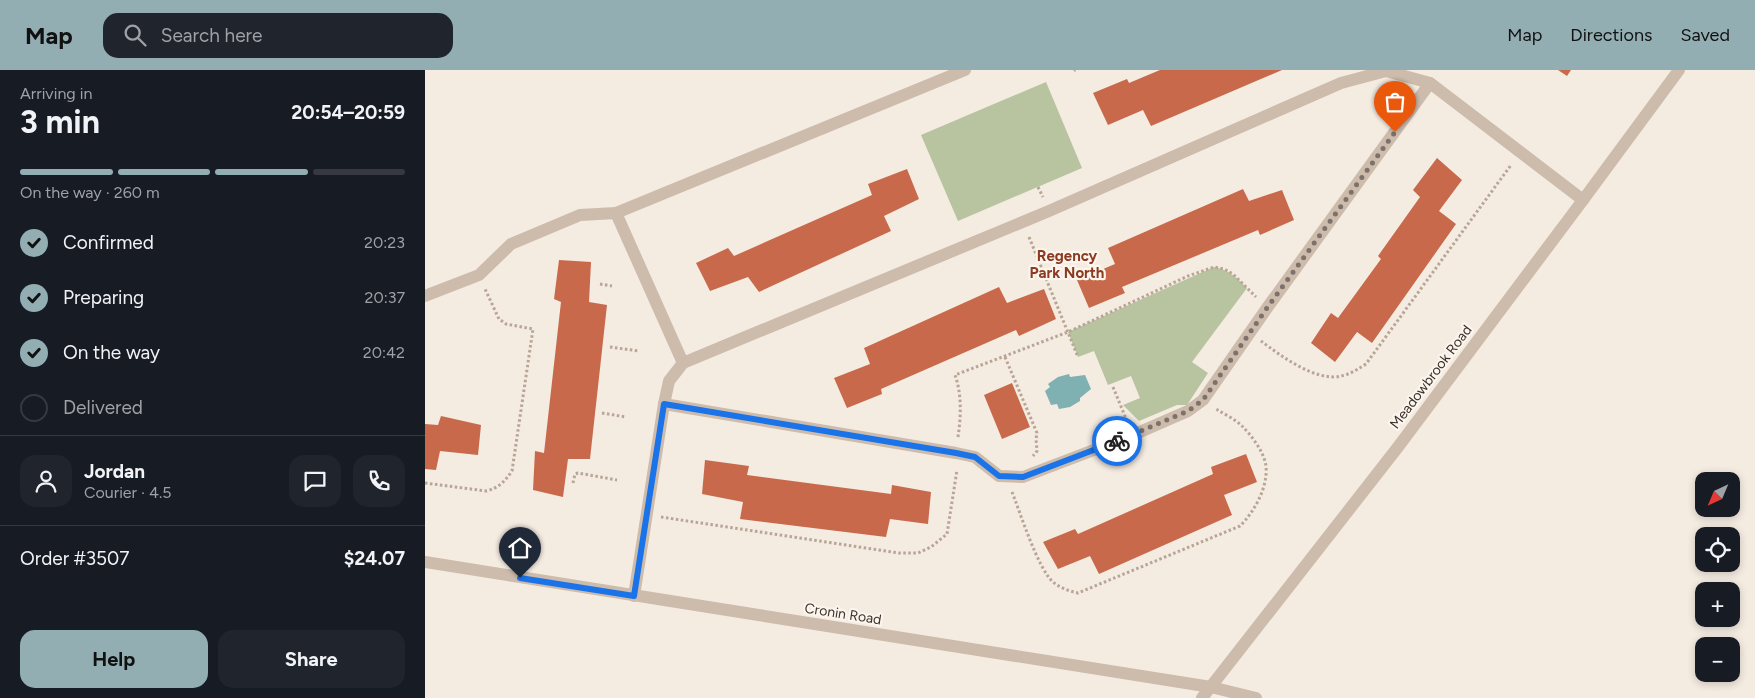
<!DOCTYPE html>
<html lang="en">
<head>
<meta charset="utf-8">
<style>
  :root { --surface:#171b24; --page:#20242c; --text:#f1f3f6; --muted:#9ea1a6; --line:#363941; --accent:#92aeb2 }
  body { margin:0; font-family:Figtree,sans-serif; background:var(--page); color:var(--text); height:100vh; display:flex; flex-direction:column; font-size:19px; white-space:nowrap }
  * { box-sizing:border-box; margin:0 }
  p { font-size:16px; color:var(--muted) }
  .icon { flex:none; width:28px; height:28px; fill:none; stroke:currentColor; stroke-width:2; stroke-linecap:round; stroke-linejoin:round }
  .map { position:relative; flex:1; overflow:hidden }
  .side { display:flex; flex-direction:column; background:var(--surface); width:425px }
  .side>* { flex:none }
  .needle { width:32px; rotate:224deg }
  .fabs { position:absolute; left:1270px; top:402px; display:grid; gap:10px }
  .fabs a { display:grid; place-items:center; width:45px; height:45px; border-radius:10px; background:var(--surface); box-shadow:0 2px 8px #0003; font-size:25px }
  .pin { position:absolute; display:grid; place-items:center; width:42px; height:42px; color:#fff; margin:-51px -21px; border-radius:50% 50% 50% 0; rotate:-45deg; box-shadow:0 0 5px #0007 }
  .pin .icon { rotate:45deg }
  .courier { position:absolute; display:grid; place-items:center; width:50px; height:50px; margin:-25px; border:4px solid #1a73e8; border-radius:50%; background:#fff; color:#222; box-shadow:0 1px 6px #0007 }
  .summary em { font-style:normal; font-weight:700 }
  .summary div { display:flex; flex-direction:column-reverse }
  .summary { display:flex; align-items:center; justify-content:space-between; height:85px; padding:0 20px }
  h1 { font-size:32px; font-weight:700; line-height:38px }
  .bar { display:grid; grid-template-columns:repeat(4,1fr); gap:8px 5px; align-content:center; height:60px; padding:0 20px }
  .bar i { height:6px; border-radius:4px; background:var(--line) }
  .bar .current { background:var(--accent) }
  .bar p { grid-column:span 4 }
  .line { display:flex; align-items:center; gap:12px; padding:0 20px; border-top:1px solid var(--line) }
  .line div { flex:1 }
  .round { display:grid; place-items:center; flex:none; width:52px; height:52px; border-radius:15px; background:var(--page) }
  ol { padding:0 20px; list-style:none }
  li { display:flex; align-items:center; gap:15px; height:55px }
  li p { margin-inline-start:auto }
  li .icon { padding:5px; border-radius:50%; background:var(--accent); color:#111; stroke-width:4 }
  li:last-child { color:var(--muted) }
  li i { width:28px; height:28px; border:2px solid var(--line); border-radius:50% }
  .action { display:flex; gap:10px; margin-top:auto; padding:10px 20px }
  .action a { flex:1; height:58px; border-radius:15px; background:var(--accent); color:#111; font-size:20px; font-weight:700; line-height:58px; text-align:center }
  .action a+a { background:var(--page); color:var(--text) }
  header { display:flex; align-items:center; gap:30px; box-sizing:border-box; height:70px; padding:0 25px; background:var(--accent); color:#111 }
  header strong { font-size:24px }
  nav { display:flex; gap:28px; margin-inline-start:auto; font-size:18px }
  .search { width:350px; height:45px; background:var(--page); display:flex; align-items:center; gap:12px; box-sizing:border-box; padding:0 18px; border-radius:15px; color:var(--muted); font-size:19px }
  main { display:flex; flex:1; min-height:0 }
  .map>svg:first-child { display:block }
</style>
</head>
<body>
<header>
<strong>Map</strong>
<div class="search"><svg class="icon" aria-label="search" viewBox="0 0 24 24"><circle cx="10" cy="10" r="6"/><path d="M15 15l6 6"/></svg>Search here</div>
<nav><a>Map</a><a>Directions</a><a>Saved</a></nav>
</header>
<main>
<section class="side">
<div class="summary"><div><h1>3 min</h1><p>Arriving in</p></div><em>20:54–20:59</em></div>
<div class="bar"><i class="current"></i><i class="current"></i><i class="current"></i><i></i><p>On the way · 260 m</p></div>
<ol>
<li><svg class="icon" aria-label="check" viewBox="0 0 24 24"><path d="M5 12l5 5 9-10"/></svg>Confirmed<p>20:23</p></li>
<li><svg class="icon" aria-label="check" viewBox="0 0 24 24"><path d="M5 12l5 5 9-10"/></svg>Preparing<p>20:37</p></li>
<li><svg class="icon" aria-label="check" viewBox="0 0 24 24"><path d="M5 12l5 5 9-10"/></svg>On the way<p>20:42</p></li>
<li><i></i>Delivered</li>
</ol>
<div class="line" style="height:90px"><a class="round"><svg class="icon" aria-label="person" viewBox="0 0 24 24"><circle cx="12" cy="8" r="4"/><path d="M4 21q1-7 8-7t8 7"/></svg></a><div><b>Jordan</b><p>Courier · 4.5</p></div><a class="round"><svg class="icon" aria-label="chat" viewBox="0 0 24 24"><path d="M4 5h16v11H9l-5 4z"/></svg></a><a class="round"><svg class="icon" aria-label="phone" viewBox="0 0 24 24"><path d="M5 4h4l2 5-3 2q2 4 5 5l2-3 5 2v4C11 20 4 13 5 4z"/></svg></a></div>
<div class="line" style="height:65px"><div>Order #3507</div><b>$24.07</b></div>
<div class="action"><a>Help</a><a>Share</a></div>
</section>
<div class="map">
<svg width="1330" height="628" viewBox="0 0 1330 628">
  <rect width="100%" height="100%" fill="#f4ebe1"/>
  <!-- green -->
  <g fill="#b8c4a0">
    <polygon points="621,12 657,98 533,151 496,65"/>
    <path d="M 789,197 C 804,200 811,207 822,218 L 767,292 L 783,303 L 762,335 L 752,335 L 714,351 L 698,335 L 715,328 L 706,306 L 683,315 L 669,281 L 653,287 L 643,262 Z"/>
  </g>
  <!-- water -->
  <polygon fill="#7fb0b2" points="644,304 645,307 660,305 666,319 655,328 655,331 645,337 634,339 632,334 626,335 620,321 625,317 623,314 633,307"/>
  <!-- building -->
  <g fill="#c8694b">
    <polygon points="735,0 857,0 726,56 718,40 683,55 668,23 702,9 704,13"/>
    <polygon points="1133,0 1146,0 1142,6"/>
    <polygon points="1012,88 1037,110 1014,141 1031,154 947,273 932,262 910,292 886,273 906,243 913,248 956,189 953,186 995,127 988,120"/>
    <polygon points="482,99 494,129 459,146 466,161 334,222 323,207 285,221 271,193 303,178 309,186 447,125 443,114"/>
    <polygon points="818,119 824,131 857,120 869,150 835,165 833,160 697,217 700,223 664,238 652,210 690,194 683,178"/>
    <polygon points="134,190 166,192 164,232 182,235 165,389 143,389 138,427 108,420 110,381 119,383 136,232 129,229"/>
    <polygon points="574,217 582,233 619,219 631,249 594,266 591,260 456,319 457,324 422,338 409,308 445,294 439,278"/>
    <polygon points="587,313 605,357 577,369 559,325"/>
    <polygon points="16,346 56,355 53,385 15,381 11,400 0,399 0,354 13,355"/>
    <polygon points="821,384 832,412 799,425 807,445 674,504 665,486 633,499 618,472 650,459 653,464 788,404 786,397"/>
    <polygon points="280,390 324,396 322,405 466,424 467,415 506,422 503,454 465,449 461,467 315,449 318,432 277,424"/>
  </g>
  <g fill="none" stroke-linecap="round" stroke-linejoin="round">
    <!-- path -->
    <g stroke="#b9a596" stroke-width="3" stroke-dasharray="2.5 2.5" stroke-linecap="butt">
      <polyline points="649,1 650,0"/>
      <polyline points="613,117 618,127"/>
      <polyline points="604,167 653,287"/>
      <polyline points="175,214 187,216"/>
      <path d="M 836,271 C 856,286 891,312 916,306 C 926,304 933,299 941,294 L 1086,95"/>
      <polyline points="185,277 214,281"/>
      <polyline points="580,287 612,363 611,369 612,381 608,386"/>
      <polyline points="688,317 702,351"/>
      <polyline points="177,343 201,347"/>
      <path d="M 533,367 C 536,347 537,324 530,305 L 643,262 L 763,206 L 789,197 L 799,199 L 808,204 L 831,227"/>
      <path d="M 0,413 L 61,421 C 74,418 80,411 87,401 L 108,259 L 81,254 L 74,249 L 60,219"/>
      <polyline points="148,413 150,404 153,403 192,410"/>
      <path d="M 587,422 C 595,442 613,499 628,512 C 635,518 644,521 653,523 L 815,456 C 829,442 843,418 841,396 C 839,382 827,366 817,356 C 810,349 799,344 791,339"/>
      <polyline points="236,447 474,483 493,483 506,477 522,464 532,400"/>
    </g>
    <!-- minor -->
    <g stroke="#cdbbac" stroke-width="12">
      <polyline points="191,143 258,293"/>
      <polyline points="0,226 54,205 86,174 155,145 191,143 540,0"/>
      <polyline points="239,334 531,383 550,387 574,406 598,407 708,365 763,341 778,330 842,238 1005,13"/>
      <polyline points="0,492 786,617 831,628"/>
      <polyline points="209,526 239,334 244,311 258,293 624,141 916,13 961,1 1005,13 1158,130"/>
      <polyline points="777,628 973,377 1158,130 1254,0"/>
    </g>
  </g>
  <g fill="none" stroke-linecap="round" stroke-linejoin="round">
    <!-- done -->
    <polyline stroke="#7c716b" stroke-width="5" stroke-dasharray="0 9" points="692,371 763,341 778,330 842,238 970,62"/>
    <!-- route -->
    <polyline stroke="#1a73e8" stroke-width="6" points="95,508 209,526 239,334 531,383 550,387 574,406 598,407 692,371"/>
  </g>
  <g text-anchor="middle" dominant-baseline="central" stroke-width="4.5" stroke-linejoin="round" paint-order="stroke">
    <!-- street labels -->
    <g font-size="14" fill="#3b302b" stroke="#fbf5ee">
      <text transform="translate(1006 307) rotate(-53)">Meadowbrook Road</text>
      <text transform="translate(418 544) rotate(9)">Cronin Road</text>
    </g>
    <!-- neighbourhood labels -->
    <g font-size="15" font-weight="bold" fill="#8c3b22" stroke="#fbf5ee">
      <text x="642" y="186">Regency<tspan x="642" dy="17">Park North</tspan></text>
    </g>
  </g>
</svg>
<div class="fabs">
<a><svg class="needle" viewBox="-14 -14 28 28"><path d="M0-13l5 13h-10z" fill="#e53935"/><path d="M0 13l5-13h-10z" fill="#9ea1a6"/></svg></a>
<a><svg class="icon" aria-label="locate" viewBox="0 0 24 24"><circle cx="12" cy="12" r="6"/><path d="M12 2v4M12 18v4M2 12h4M18 12h4"/></svg></a>
<a>+</a>
<a>−</a>
</div>
<div class="pin" style="left:970px;top:62px;background:#ea580c"><svg class="icon" aria-label="bag" viewBox="0 0 24 24"><path d="M5 8h14l-1 12H6zM9 8a3 3 0 0 1 6 0"/></svg></div>
<div class="pin" style="left:95px;top:508px;background:#1f2937"><svg class="icon" aria-label="home" viewBox="0 0 24 24"><path d="M3 11l9-7 9 7M6 9v11h12V9"/></svg></div>
<div class="courier" style="left:692px;top:371px"><svg class="icon" aria-label="bike" viewBox="0 0 24 24"><circle cx="6" cy="16" r="4"/><circle cx="18" cy="16" r="4"/><path d="M6 16l4-8h5l3 8M10 8l3 8H6M13 5h3"/></svg></div>
</div>
</main>
</body>
</html>
